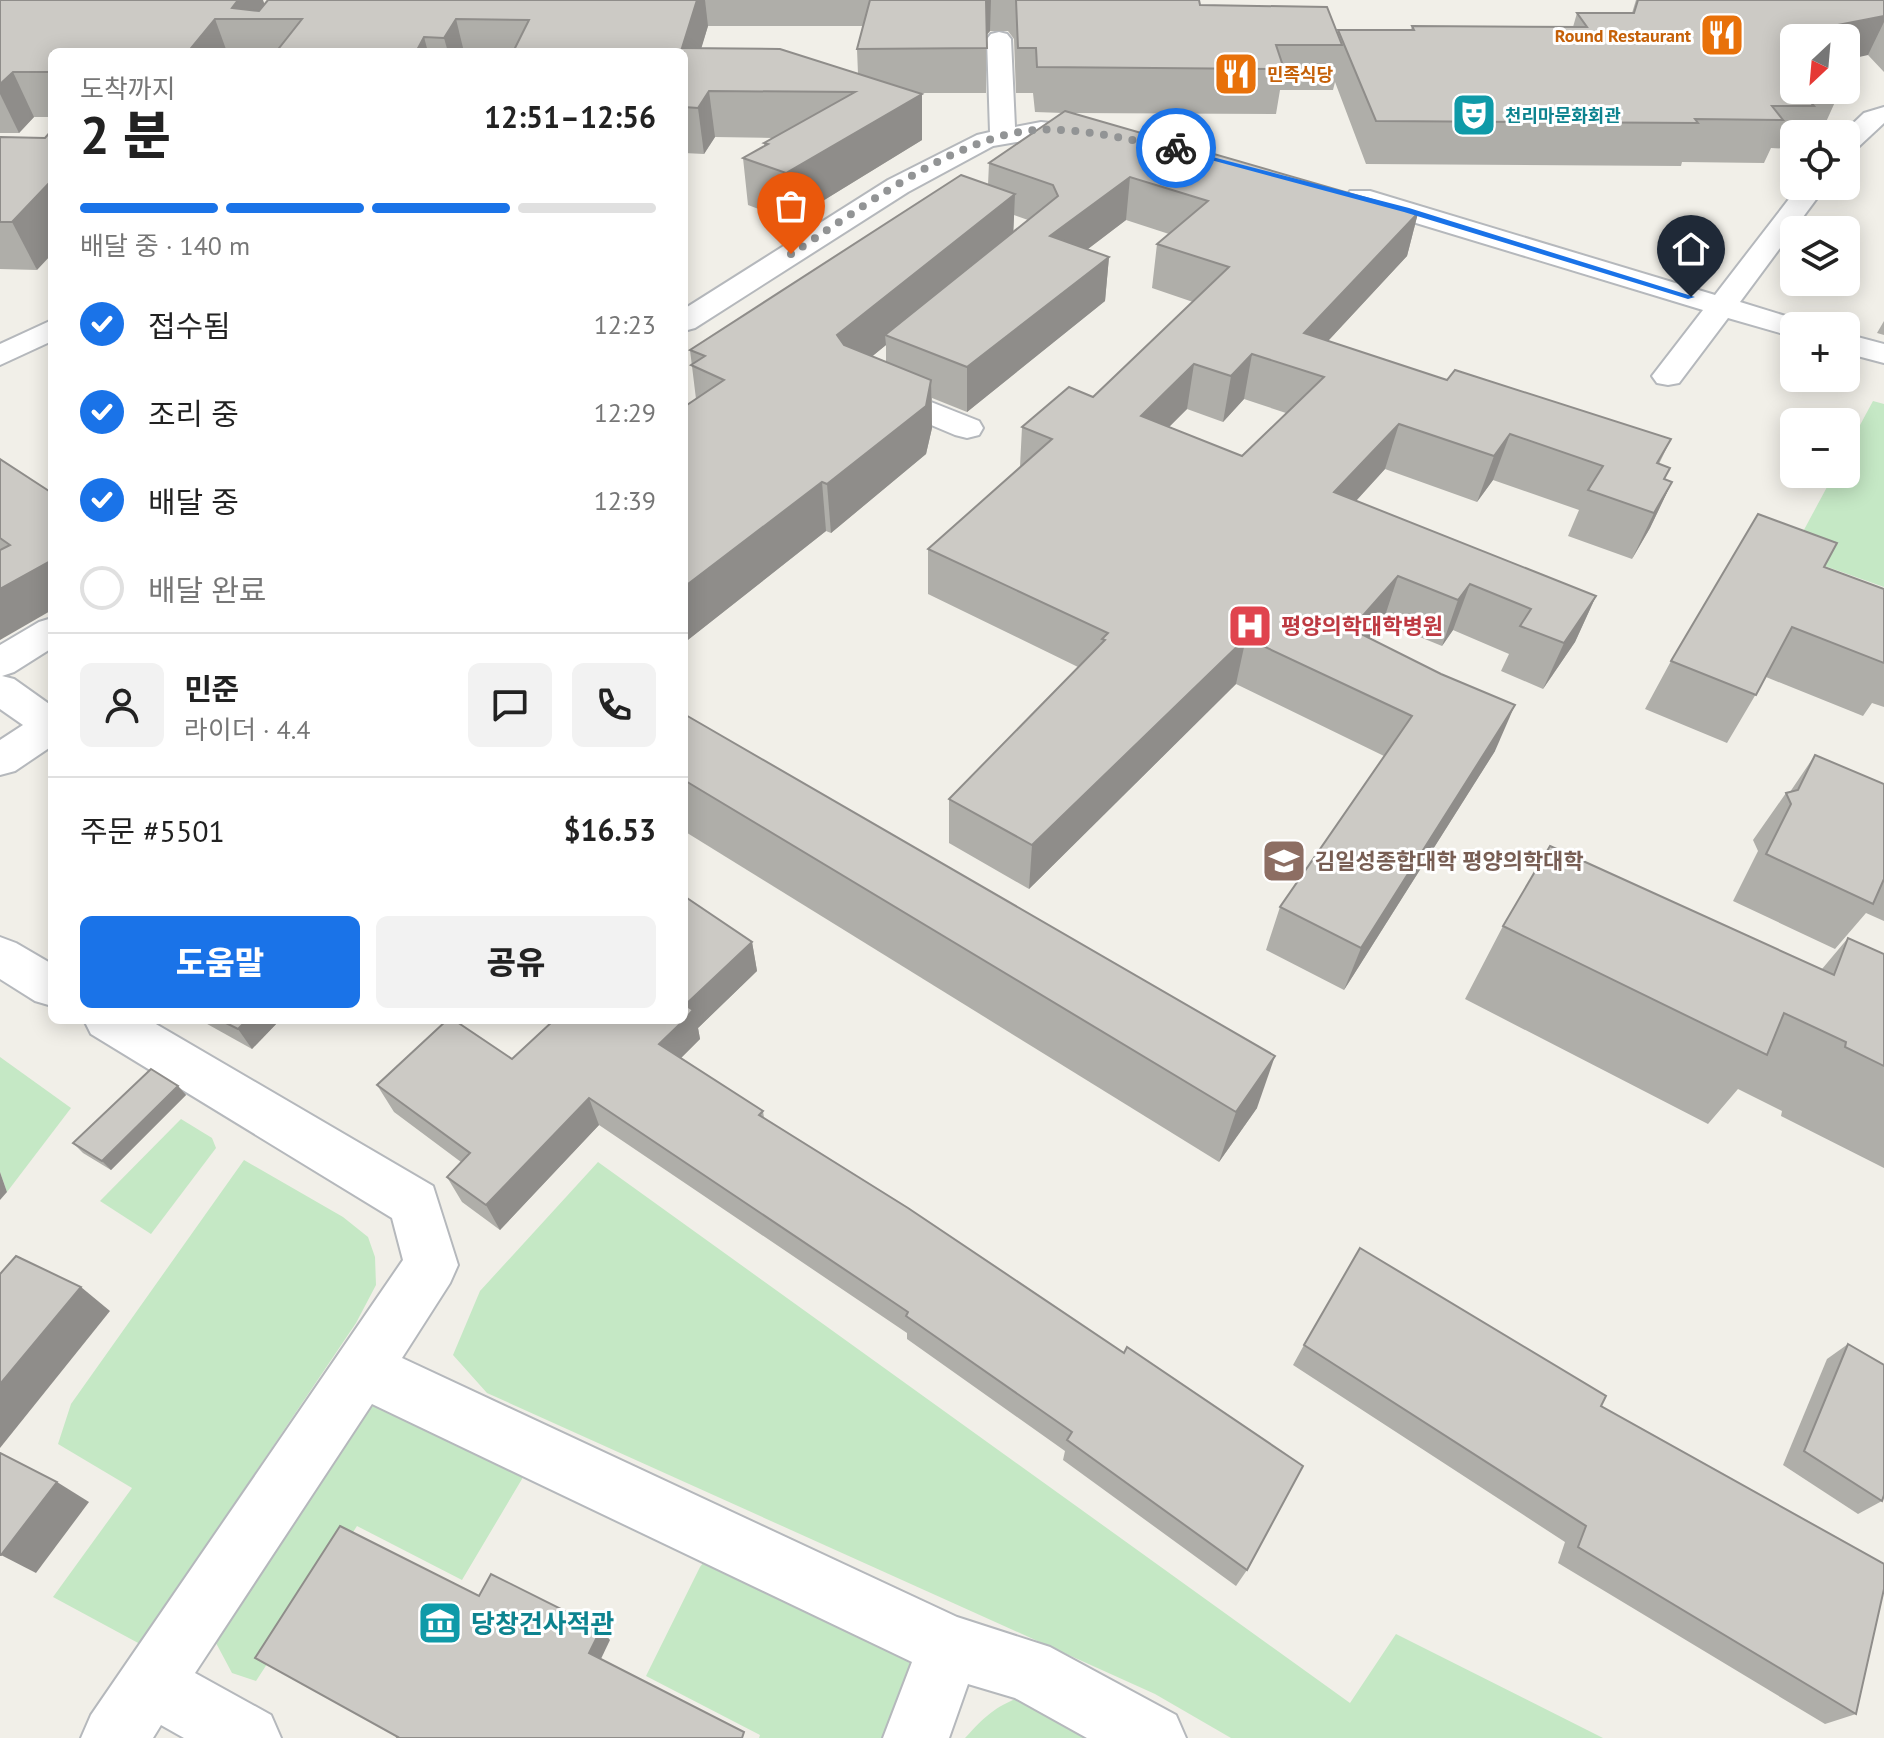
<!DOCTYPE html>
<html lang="ko">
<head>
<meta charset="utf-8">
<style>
  :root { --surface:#fff; --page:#f2f2f2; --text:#222; --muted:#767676; --line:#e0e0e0; --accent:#1a73e8 }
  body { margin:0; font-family:"PT Sans","Noto Sans KR",sans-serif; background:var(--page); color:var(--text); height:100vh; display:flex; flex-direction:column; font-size:30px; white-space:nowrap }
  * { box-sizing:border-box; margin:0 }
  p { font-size:26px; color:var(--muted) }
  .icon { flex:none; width:44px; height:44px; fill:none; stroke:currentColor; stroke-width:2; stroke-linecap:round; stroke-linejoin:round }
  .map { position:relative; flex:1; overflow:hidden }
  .drawer { position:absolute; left:48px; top:48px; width:640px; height:976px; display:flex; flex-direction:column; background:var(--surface); border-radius:12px; box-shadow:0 4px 20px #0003 }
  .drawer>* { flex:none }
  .needle { width:52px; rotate:206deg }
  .buttons { position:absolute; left:1780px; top:24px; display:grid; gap:16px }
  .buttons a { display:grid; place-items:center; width:80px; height:80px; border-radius:12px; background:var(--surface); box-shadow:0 4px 20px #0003; font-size:40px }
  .pin { position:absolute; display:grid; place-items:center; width:68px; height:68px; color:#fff; margin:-82px -34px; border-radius:50% 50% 50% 0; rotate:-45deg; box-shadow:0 0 8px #0007 }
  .pin .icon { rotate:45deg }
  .courier { position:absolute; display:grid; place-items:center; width:80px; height:80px; margin:-40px; border:6px solid #1a73e8; border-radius:50%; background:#fff; color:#222; box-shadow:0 2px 10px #0007 }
  .head em { font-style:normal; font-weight:800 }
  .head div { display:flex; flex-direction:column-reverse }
  .head { display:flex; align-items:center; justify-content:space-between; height:136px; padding:0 32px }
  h1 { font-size:52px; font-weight:800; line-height:60px }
  .bar { display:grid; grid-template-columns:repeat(4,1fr); gap:12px 8px; align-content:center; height:96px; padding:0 32px }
  .bar i { height:10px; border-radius:6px; background:var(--line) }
  .bar .selected { background:var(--accent) }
  .bar p { grid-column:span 4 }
  .line { display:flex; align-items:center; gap:20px; padding:0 32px; border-top:2px solid var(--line) }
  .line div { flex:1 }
  .round { display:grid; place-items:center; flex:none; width:84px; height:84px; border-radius:12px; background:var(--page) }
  ol { padding:0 32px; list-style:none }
  li { display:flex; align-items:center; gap:24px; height:88px }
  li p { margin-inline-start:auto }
  li .icon { padding:8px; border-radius:50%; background:var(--accent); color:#fff; stroke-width:4 }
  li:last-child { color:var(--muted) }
  li i { width:44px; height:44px; border:4px solid var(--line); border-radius:50% }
  .primary-button { display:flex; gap:16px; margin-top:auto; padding:16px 32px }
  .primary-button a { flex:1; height:92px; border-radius:12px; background:var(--accent); color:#fff; font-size:32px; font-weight:800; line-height:92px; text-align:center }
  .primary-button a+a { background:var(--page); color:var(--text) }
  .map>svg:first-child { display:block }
</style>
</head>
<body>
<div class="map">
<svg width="1884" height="1738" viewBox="0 0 1884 1738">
  <rect width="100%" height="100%" fill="#f1efe8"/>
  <!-- green -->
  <g fill="#c5e8c5">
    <polygon points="1873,401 1884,404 1884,587 1791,554 1834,474 1846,474 1846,451"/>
    <polygon points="0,1057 71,1108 7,1192 0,1172"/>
    <polygon points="181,1119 212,1138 216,1148 151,1234 100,1201"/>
    <polygon points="244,1160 343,1217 368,1237 375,1257 376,1285 356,1323 140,1644 53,1597 132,1488 58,1444 71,1404"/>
    <polygon points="598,1162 1350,1703 1396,1634 1603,1738 1231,1738 1155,1694 487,1393 453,1355 480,1291"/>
    <polygon points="390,1405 525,1469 522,1479 462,1580 357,1526 256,1681 232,1673 216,1643 228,1600 368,1407"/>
    <polygon points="707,1558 898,1646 912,1667 895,1738 759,1738 760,1735 646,1676 700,1567"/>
    <path d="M 1040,1691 L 1127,1738 L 965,1738 C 990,1710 1003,1701 1040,1691 Z"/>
  </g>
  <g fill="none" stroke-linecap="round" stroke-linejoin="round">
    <!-- minor casing -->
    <g stroke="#b5b8bc" stroke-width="4">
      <g id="minor">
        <polygon points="999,32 1007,34 1011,39 1015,127 1041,122 1098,128 1107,131 1111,136 1107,141 1098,144 1041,138 993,146 908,192 695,328 684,331 684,309 888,180 977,135 990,132 987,39 991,34"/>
        <polygon points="1884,107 1884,123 1855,150 1846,153 1846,134 1842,134 1864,113"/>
        <polygon points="1799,186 1826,186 1740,302 1805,322 1808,326 1794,326 1794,337 1728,318 1679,383 1668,385 1657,383 1652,376 1703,310 1350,203 1346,197 1350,191 1370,191 1715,295"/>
        <polygon points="52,320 52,341 0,365 0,344"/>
        <polygon points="1846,334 1884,344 1884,363 1846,353"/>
        <polygon points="878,381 979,421 983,428 979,435 967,438 955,435 867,398 862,391 867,384"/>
        <polygon points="52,618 52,648 14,672 2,676 14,679 52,706 52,746 15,771 0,775 0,740 23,725 0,709 0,645 39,622"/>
        <polygon points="0,937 16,943 52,964 52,1006 35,1001 0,979"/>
        <polygon points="84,1020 149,1020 433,1186 458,1265 450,1283 402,1358 957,1617 1050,1647 1176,1715 1186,1738 1087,1738 1015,1698 968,1684 949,1738 883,1738 912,1662 372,1404 195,1673 271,1715 281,1738 184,1738 161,1725 153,1738 81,1738 91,1715 403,1260 392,1218 91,1034"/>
      </g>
    </g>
    <!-- minor -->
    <use href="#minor" fill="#fff" fill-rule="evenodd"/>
  </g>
  <!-- wall -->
  <g fill="#afaea9" fill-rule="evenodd">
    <path d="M 0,0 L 265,4 L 268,0 L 1199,0 L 1200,5 L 1338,34 L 1338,30 L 1411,30 L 1412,26 L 1573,27 L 1577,13 L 1632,13 L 1636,0 L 1884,0 L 1884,72 L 1868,55 L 1794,38 L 1840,91 L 1821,133 L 1818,134 L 1794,134 L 1794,149 L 1771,148 L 1764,163 L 1682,162 L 1681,166 L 1366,164 L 1335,82 L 1333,90 L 1280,90 L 1276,114 L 1070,113 L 1418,213 L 1407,256 L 1328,341 L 1447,380 L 1671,439 L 1659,464 L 1665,479 L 1672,482 L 1650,528 L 1632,559 L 1568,536 L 1579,510 L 1493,480 L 1477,502 L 1385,469 L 1356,501 L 1596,596 L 1575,642 L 1543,689 L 1501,671 L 1509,654 L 1453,630 L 1442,646 L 1383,622 L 1369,638 L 1495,751 L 1344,990 L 1266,950 L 1280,907 L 1384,756 L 1236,684 L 1029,889 L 949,843 L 949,799 L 1078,667 L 928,594 L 928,549 L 1020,467 L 1022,427 L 1093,397 L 1193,302 L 1152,288 L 1157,244 L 1169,234 L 1126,220 L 1088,249 L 1109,257 L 1105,301 L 967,412 L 932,398 L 932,428 L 926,454 L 831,533 L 826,531 L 684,643 L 684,407 L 696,399 L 690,350 L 988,185 L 989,163 L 1063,113 L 1035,112 L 1033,93 L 1016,93 L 1014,39 L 1008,31 L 990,31 L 986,35 L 986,93 L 920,93 L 922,140 L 790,221 L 748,205 L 743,158 L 764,146 L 764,143 L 773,138 L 715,137 L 704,154 L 684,153 L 684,52 L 52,52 L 52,117 L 34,117 L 19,133 L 0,133 ZM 708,26 L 863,26 L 857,49 L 858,74 L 701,48 ZM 1014,215 L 1028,220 L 1013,232 ZM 886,345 L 886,362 L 872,356 ZM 1244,399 L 1286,413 L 1242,456 L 1169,427 L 1187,409 L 1223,422 Z"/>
    <polygon points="0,137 37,270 0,269"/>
    <polygon points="1884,321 1884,335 1877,333"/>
    <polygon points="0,459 52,493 0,640"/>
    <polygon points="1824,567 1884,589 1884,707 1872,703 1863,716 1766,677 1727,743 1645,709 1671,661"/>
    <polygon points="684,714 1257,1108 1219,1162 684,831"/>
    <polygon points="1815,755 1884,784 1884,921 1866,913 1835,949 1733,901 1758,851 1753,840 1786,793 1790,792"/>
    <polygon points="1503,926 1822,969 1848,938 1884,954 1884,1168 1781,1116 1782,1111 1738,1089 1708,1124 1465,999"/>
    <polygon points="752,942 757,971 698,1028 700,1039 681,1058 763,1111 764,1118 1247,1570 1236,1586 1063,1460 1065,1451 907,1339 907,1333 599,1125 500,1230 462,1202 447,1177 461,1162 394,1112 377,1085 512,1059"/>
    <polygon points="200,1020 280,1020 252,1049"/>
    <polygon points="178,1086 186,1095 111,1170 83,1153 73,1143"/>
    <polygon points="1848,1344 1882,1501 1858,1514 1783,1465 1827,1359"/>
    <polygon points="1304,1345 1601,1406 1856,1714 1825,1724 1558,1563 1565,1542 1293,1365"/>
  </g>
  <!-- shaded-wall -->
  <g fill="#8f8d8a">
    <polygon points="238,0 263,0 270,19 232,8"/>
    <polygon points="697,0 705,0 708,26 688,93 682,48"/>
    <polygon points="985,0 991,0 990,31 985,37"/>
    <polygon points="1884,16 1884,22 1868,55 1846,60 1846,38 1794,38 1792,34"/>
    <polygon points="215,19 227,52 188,52"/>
    <polygon points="456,19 464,52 448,52 444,38"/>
    <polygon points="424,37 428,52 416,52"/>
    <polygon points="13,72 34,117 19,133 0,94 0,84"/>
    <polygon points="709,91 715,137 704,154 698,108"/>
    <polygon points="922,94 922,140 790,221 786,173"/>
    <polygon points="1130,177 1126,220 1047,280 1050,236"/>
    <polygon points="52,180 52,254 37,270 12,222"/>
    <polygon points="1015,194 1013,240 885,335 886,345 840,383 837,335"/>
    <polygon points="1418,213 1407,256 1301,370 1304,333"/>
    <polygon points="1109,257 1105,301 967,412 967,367"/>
    <polygon points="1252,354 1244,399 1223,422 1231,376"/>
    <polygon points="1194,364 1187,409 1135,461 1141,416"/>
    <polygon points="931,380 932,428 926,454 831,533 827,484"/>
    <polygon points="1399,424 1385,469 1322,538 1334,492"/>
    <polygon points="1510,434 1493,480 1477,502 1494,456"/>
    <polygon points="822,482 826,531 684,643 684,587"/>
    <polygon points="1672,482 1650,528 1632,559 1654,513"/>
    <polygon points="52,560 52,610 0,640 0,589"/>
    <polygon points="1398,576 1383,622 1338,674 1351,629"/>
    <polygon points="1470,584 1453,630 1442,646 1458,600"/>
    <polygon points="1596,596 1575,642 1543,689 1564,643"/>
    <polygon points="1246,638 1236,684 1029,889 1032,845"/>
    <polygon points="1515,705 1495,751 1344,990 1361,948"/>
    <polygon points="752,942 757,971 698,1028 700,1039 667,1072 659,1044 685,1005"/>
    <polygon points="247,1020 280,1020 252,1049 238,1029"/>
    <polygon points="1275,1056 1257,1108 1219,1162 1236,1112"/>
    <polygon points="178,1086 186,1095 111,1170 102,1161"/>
    <polygon points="589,1098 599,1125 500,1230 486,1205"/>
    <polygon points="0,1172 7,1192 0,1200"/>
    <polygon points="81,1287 110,1311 0,1448 0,1384"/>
    <polygon points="57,1482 89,1502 36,1573 1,1555"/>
    <polygon points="601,1629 610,1640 599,1663 589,1653"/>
  </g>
  <!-- building -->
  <g fill="#cccac5" stroke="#8f8d8a" stroke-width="2" fill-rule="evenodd">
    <polygon points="0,0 238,0 232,8 259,11 268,0 697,0 682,48 780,49 922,94 786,173 743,158 768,144 764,143 855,92 709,91 698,108 684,107 684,52 513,52 529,20 456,19 444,38 424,37 416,52 276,52 302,19 215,19 188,52 52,52 52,72 13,72 0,84"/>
    <polygon points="870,0 986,0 987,48 857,49"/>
    <polygon points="1016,0 1199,0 1200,5 1327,7 1342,45 1276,45 1284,69 1037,67 1036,48 1018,48"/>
    <polygon points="1638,0 1884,0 1884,16 1792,34 1795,38 1794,38 1794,90 1840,90 1832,90 1836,95 1804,95 1814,106 1772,106 1783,120 1695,119 1698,123 1376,121 1338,30 1414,30 1412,26 1587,27 1577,13 1634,13"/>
    <path d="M 1065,111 L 1418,213 L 1304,333 L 1447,380 L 1455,370 L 1671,439 L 1657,463 L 1670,468 L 1664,479 L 1672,482 L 1654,513 L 1588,490 L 1603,466 L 1510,434 L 1494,456 L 1399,424 L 1334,492 L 1596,596 L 1564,643 L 1520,626 L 1531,609 L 1470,584 L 1458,600 L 1398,576 L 1351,629 L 1441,674 L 1515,705 L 1361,948 L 1280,907 L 1412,716 L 1246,638 L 1032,845 L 949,799 L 1105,640 L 1102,639 L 1108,633 L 928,549 L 1052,439 L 1022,427 L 1069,387 L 1093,397 L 1229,267 L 1157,244 L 1208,201 L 1130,177 L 1050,236 L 1109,257 L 967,367 L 885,335 L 1058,196 L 1053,185 L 989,163 ZM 1252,354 L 1324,377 L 1242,456 L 1141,416 L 1194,364 L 1231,376 Z"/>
    <polygon points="52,130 52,180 12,222 0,222 0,137 45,138"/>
    <polygon points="961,175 1015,194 837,335 844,345 931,380 926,406 827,484 822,482 684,587 684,407 724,380 691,365 705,356 690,350"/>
    <polygon points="0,459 52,493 52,560 0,589 0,550 10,545 0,538"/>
    <polygon points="1758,514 1837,543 1824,567 1884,589 1884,663 1792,627 1756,695 1671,661"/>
    <polygon points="684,714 1275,1056 1236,1112 684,780"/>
    <polygon points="1815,755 1884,784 1884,879 1873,904 1766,854 1791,804 1786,793 1798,790"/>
    <polygon points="1550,846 1834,975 1848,938 1884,954 1884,1066 1845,1047 1846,1042 1784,1013 1767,1055 1503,926"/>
    <polygon points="684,896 752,942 685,1005 693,1010 684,1020"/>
    <polygon points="220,1020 247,1020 238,1029"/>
    <polygon points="447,1020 454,1020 512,1059 554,1020 684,1020 659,1044 763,1111 759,1115 908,1208 1124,1353 1127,1347 1303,1466 1247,1570 1067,1440 1072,1432 906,1316 908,1312 589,1098 486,1205 447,1177 470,1153 377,1085"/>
    <polygon points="151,1069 178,1086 102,1161 73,1143"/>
    <polygon points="1360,1248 1606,1396 1601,1406 1884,1564 1884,1589 1856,1714 1578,1547 1586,1526 1304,1345"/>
    <polygon points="16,1256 81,1287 0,1384 0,1274"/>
    <polygon points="1848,1344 1884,1365 1884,1495 1882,1501 1804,1451"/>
    <polygon points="0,1453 57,1482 1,1555 0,1555"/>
    <polygon points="340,1526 479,1596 491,1574 601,1629 589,1653 744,1732 742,1738 397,1738 398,1737 255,1658"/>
  </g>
  <!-- route -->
  <polygon fill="#1a73e8" points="1174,147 1409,208 1695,297 1688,299 1404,212 1174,150"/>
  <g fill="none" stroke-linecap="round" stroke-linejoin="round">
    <!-- done -->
    <path stroke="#929495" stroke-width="8" stroke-dasharray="0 14.4" d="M 791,254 C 858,211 956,135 1036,130 C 1081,127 1132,141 1176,148"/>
  </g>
  <!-- icons -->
  <defs>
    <g id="restaurant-square" transform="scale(2.3)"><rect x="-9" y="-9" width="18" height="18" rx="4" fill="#e8710a" stroke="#fff"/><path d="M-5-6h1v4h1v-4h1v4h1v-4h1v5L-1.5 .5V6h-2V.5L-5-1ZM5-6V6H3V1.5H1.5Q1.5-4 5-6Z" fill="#fff"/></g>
    <g id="theatre-square" transform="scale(2.3)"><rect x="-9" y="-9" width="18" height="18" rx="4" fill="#0f9aa8" stroke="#fff"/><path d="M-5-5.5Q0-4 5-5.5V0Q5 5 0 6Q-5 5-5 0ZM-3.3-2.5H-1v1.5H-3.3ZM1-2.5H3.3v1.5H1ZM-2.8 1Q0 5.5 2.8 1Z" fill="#fff"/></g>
    <g id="hospital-square" transform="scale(2.3)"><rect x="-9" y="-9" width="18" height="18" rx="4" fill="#e0444e" stroke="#fff"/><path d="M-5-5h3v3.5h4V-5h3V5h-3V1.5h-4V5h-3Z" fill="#fff"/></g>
    <g id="university-square" transform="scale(2.3)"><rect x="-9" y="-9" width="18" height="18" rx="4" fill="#8d6e63" stroke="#fff"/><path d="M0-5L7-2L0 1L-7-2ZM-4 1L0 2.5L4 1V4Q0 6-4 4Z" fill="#fff"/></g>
    <g id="museum-square" transform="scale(2.3)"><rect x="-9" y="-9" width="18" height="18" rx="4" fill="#0f9aa8" stroke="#fff"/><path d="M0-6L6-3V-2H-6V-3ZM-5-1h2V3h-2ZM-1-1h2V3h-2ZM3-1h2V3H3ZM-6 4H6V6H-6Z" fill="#fff"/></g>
  </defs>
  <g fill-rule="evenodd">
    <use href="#restaurant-square" x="1722" y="35"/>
    <use href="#restaurant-square" x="1236" y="74"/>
    <use href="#theatre-square" x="1474" y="115"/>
    <use href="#hospital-square" x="1250" y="626"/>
    <use href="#university-square" x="1284" y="861"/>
    <use href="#museum-square" x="440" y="1623"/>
  </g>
  <g text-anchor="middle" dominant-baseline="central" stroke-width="6" stroke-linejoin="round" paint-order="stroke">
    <!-- far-food labels -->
    <g font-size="18" font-weight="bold" fill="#c56008" stroke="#fff" text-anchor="end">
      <text x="1691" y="35">Round Restaurant</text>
      <text x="1267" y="74" text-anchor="start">민족식당</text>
    </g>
    <!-- far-culture labels -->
    <g font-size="18" font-weight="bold" fill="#0d838f" stroke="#fff" text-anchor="start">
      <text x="1505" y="115">천리마문화회관</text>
    </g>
    <!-- health labels -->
    <g font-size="22" font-weight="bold" fill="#be3a42" stroke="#fff" text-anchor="start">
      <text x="1281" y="626">평양의학대학병원</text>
    </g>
    <!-- education labels -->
    <g font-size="22" font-weight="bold" fill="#785e54" stroke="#fff" text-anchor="start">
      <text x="1315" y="861">김일성종합대학 평양의학대학</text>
    </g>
    <!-- near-culture labels -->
    <g font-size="26" font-weight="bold" fill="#0d838f" stroke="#fff" text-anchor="start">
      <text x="471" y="1623">당창건사적관</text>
    </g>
  </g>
</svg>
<div class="buttons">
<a><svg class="needle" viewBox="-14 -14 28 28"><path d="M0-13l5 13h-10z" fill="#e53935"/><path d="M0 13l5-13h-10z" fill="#767676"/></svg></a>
<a><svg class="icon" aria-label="locate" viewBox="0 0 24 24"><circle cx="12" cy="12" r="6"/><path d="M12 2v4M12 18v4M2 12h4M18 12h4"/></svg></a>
<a><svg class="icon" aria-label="layers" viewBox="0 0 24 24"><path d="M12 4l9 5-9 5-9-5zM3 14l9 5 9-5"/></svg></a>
<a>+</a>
<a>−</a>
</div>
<div class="pin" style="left:791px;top:254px;background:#ea580c"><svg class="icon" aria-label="bag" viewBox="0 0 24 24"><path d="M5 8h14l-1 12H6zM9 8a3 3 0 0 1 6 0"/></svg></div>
<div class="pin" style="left:1691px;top:297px;background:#1f2937"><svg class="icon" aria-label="home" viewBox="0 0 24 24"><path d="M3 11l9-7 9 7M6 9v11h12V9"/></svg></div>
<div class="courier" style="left:1176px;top:148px"><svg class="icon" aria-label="bike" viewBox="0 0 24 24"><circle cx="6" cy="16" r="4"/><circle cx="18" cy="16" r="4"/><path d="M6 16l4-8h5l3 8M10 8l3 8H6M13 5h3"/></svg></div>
<section class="drawer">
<div class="head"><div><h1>2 분</h1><p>도착까지</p></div><em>12:51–12:56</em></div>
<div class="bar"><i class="selected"></i><i class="selected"></i><i class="selected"></i><i></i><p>배달 중 · 140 m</p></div>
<ol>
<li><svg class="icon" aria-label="check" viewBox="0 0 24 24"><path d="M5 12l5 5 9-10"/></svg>접수됨<p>12:23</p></li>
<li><svg class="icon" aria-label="check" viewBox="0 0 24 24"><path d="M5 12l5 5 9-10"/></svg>조리 중<p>12:29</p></li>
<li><svg class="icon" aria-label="check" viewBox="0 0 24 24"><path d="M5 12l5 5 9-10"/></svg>배달 중<p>12:39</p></li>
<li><i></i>배달 완료</li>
</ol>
<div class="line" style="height:144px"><a class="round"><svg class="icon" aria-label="person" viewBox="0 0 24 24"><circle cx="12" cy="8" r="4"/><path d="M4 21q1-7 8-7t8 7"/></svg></a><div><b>민준</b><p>라이더 · 4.4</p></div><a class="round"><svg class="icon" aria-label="chat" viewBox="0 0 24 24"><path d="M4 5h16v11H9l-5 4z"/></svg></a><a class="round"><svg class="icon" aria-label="phone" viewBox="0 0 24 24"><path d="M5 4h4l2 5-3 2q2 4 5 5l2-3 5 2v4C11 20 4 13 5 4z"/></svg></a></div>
<div class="line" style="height:104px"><div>주문 #5501</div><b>$16.53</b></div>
<div class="primary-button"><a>도움말</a><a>공유</a></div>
</section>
</div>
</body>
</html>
